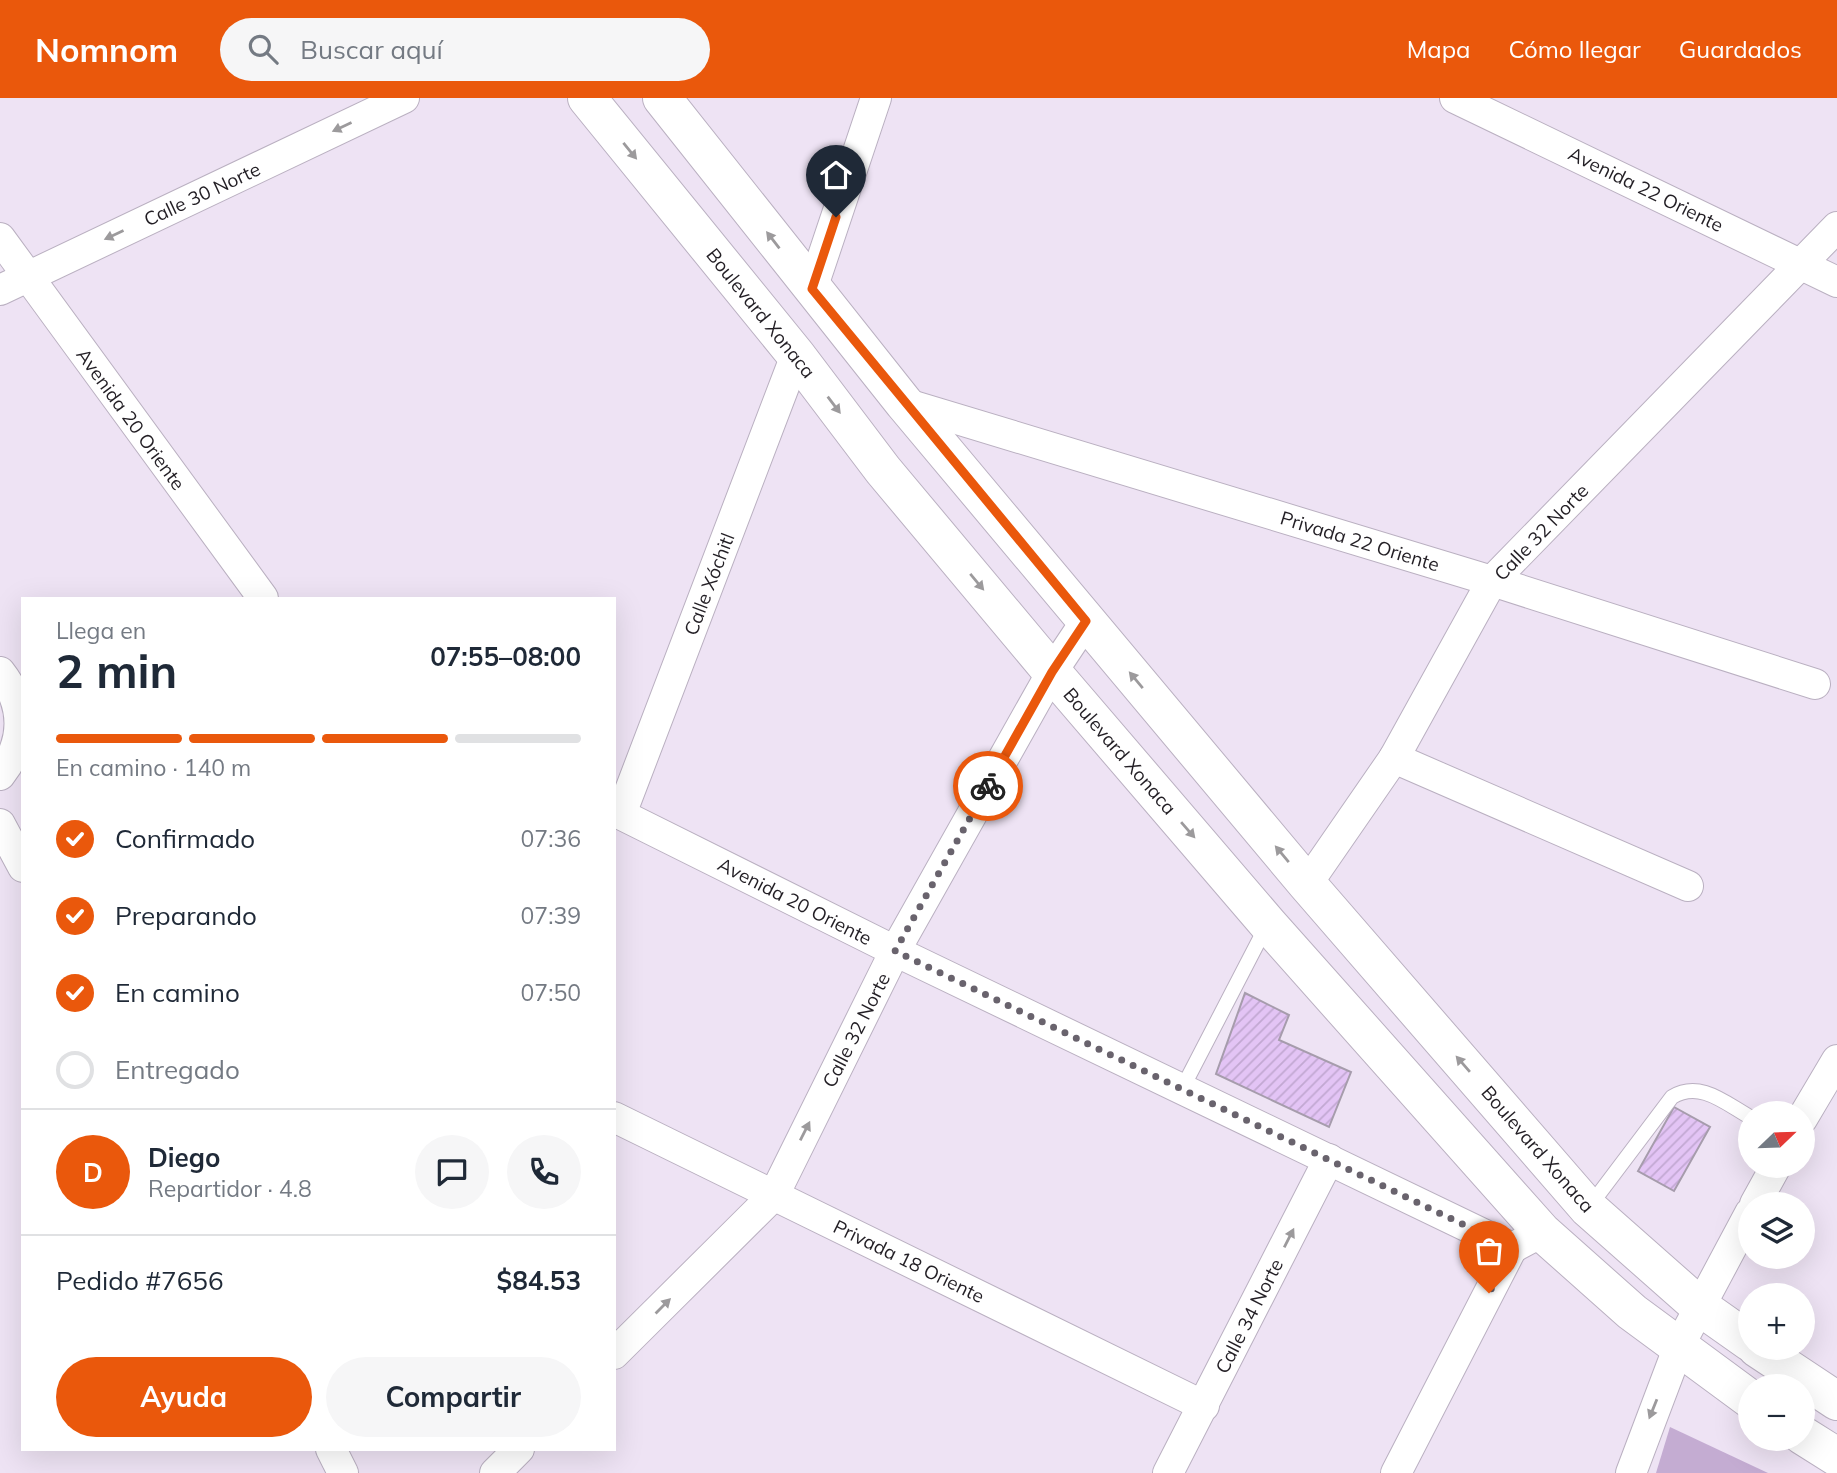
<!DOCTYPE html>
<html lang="es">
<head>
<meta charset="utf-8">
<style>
  :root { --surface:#fff; --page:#f6f6f7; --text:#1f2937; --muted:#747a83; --line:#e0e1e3; --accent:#ea580c }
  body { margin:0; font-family:Mulish,sans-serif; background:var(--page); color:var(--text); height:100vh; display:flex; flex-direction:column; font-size:26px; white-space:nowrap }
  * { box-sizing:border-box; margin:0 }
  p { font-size:23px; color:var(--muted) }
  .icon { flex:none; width:38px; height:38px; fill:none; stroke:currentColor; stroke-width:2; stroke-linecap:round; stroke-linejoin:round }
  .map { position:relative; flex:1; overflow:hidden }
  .panel { position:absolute; left:21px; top:499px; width:595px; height:854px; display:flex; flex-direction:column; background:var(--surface); border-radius:0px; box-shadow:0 7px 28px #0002 }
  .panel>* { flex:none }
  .needle { width:46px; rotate:67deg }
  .controls { position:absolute; left:1738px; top:1003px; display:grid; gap:14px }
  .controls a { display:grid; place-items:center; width:77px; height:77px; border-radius:50%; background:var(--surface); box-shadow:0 7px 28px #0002; font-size:35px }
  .pin { position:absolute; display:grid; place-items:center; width:60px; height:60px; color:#fff; margin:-72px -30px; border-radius:50% 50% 50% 0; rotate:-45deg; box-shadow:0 0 7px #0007 }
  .pin .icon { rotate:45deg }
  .courier { position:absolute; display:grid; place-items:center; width:70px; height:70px; margin:-35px; border:5px solid #ea580c; border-radius:50%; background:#fff; color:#222; box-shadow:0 2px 9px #0007 }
  .head em { font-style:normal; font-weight:700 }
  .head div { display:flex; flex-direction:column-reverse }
  .head { display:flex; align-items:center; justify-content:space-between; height:119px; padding:0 35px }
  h1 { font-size:46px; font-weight:700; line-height:52px }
  .bar { display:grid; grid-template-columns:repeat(4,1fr); gap:10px 7px; align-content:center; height:84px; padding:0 35px }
  .bar i { height:9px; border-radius:5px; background:var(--line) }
  .bar .active { background:var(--accent) }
  .bar p { grid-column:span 4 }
  .line { display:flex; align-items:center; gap:18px; padding:0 35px; border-top:2px solid var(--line) }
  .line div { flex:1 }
  .round { display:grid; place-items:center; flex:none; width:74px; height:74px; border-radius:37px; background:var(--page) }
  ol { padding:0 35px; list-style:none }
  li { display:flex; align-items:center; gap:21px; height:77px }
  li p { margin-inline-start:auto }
  li .icon { padding:7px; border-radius:50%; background:var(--accent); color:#fff; stroke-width:4 }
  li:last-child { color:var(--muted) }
  li i { width:38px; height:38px; border:4px solid var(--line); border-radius:50% }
  .button { display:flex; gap:14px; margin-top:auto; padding:14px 35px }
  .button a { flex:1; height:80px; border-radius:42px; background:var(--accent); color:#fff; font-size:28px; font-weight:700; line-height:80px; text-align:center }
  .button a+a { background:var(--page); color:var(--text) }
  header { display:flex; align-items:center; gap:42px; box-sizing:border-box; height:98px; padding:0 35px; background:var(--accent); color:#fff }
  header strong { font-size:33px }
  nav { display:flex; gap:38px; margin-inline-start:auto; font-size:24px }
  .search { width:490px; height:63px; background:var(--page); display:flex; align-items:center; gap:18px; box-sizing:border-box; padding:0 24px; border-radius:38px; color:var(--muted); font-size:26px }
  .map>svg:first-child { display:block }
</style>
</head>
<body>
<header>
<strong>Nomnom</strong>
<div class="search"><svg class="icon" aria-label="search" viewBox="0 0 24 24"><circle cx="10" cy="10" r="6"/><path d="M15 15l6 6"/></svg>Buscar aquí</div>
<nav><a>Mapa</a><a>Cómo llegar</a><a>Guardados</a></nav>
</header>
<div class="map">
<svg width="1837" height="1375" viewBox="0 0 1837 1375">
  <defs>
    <pattern id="building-hatch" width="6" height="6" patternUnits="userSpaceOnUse" patternTransform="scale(1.75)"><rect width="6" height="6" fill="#e3c4f5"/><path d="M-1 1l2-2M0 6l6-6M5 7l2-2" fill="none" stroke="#c2a8d2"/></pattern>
  </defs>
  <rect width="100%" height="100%" fill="#eee3f4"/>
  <!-- green -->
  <polygon fill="#c4acd2" points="1670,1329 1768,1375 1656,1375"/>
  <!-- building -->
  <g fill="url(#building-hatch)" stroke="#a69cac" stroke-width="2">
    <polygon points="1245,895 1289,917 1279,942 1351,974 1329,1029 1216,976"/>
    <polygon points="1674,1009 1710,1029 1674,1093 1638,1073"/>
  </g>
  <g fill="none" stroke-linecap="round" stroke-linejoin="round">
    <!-- lane casing -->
    <g stroke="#bab0c1" stroke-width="16">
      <g id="lane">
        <polyline points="1182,991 1267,827"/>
        <path d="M 1589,1109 L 1672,999 C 1700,982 1725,1005 1750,1019"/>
      </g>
    </g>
    <!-- street casing -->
    <g stroke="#bab0c1" stroke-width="32">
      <g id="street">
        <polyline points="1455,0 1837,184"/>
        <polyline points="0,140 263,500"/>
        <polyline points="812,191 876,0"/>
        <polyline points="0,192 404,0"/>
        <polyline points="904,305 1492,483 1815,586"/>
        <path d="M 0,574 C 26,607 26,644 0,677"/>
        <polyline points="1394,660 1688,788"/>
        <polyline points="614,713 895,853 1512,1150 1542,1134"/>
        <polyline points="621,716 796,257"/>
        <polyline points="0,726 23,769"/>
        <polyline points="1307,786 1394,660 1492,483 1837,129"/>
        <polyline points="614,1019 1204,1308"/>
        <polyline points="1802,1021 1837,962"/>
        <polyline points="1755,1106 1776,1068"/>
        <polyline points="614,1256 774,1097 895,853 1052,574 1086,523"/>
        <polyline points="331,1351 343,1375"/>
        <polyline points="495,1375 519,1351"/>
        <polyline points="1168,1375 1329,1061"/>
        <polyline points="1396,1375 1512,1150"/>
        <polyline points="1631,1375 1679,1248 1750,1115"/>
      </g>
    </g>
    <!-- secondary casing -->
    <g stroke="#bab0c1" stroke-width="40">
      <g id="secondary">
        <polyline points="587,0 796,257 883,372 1052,574 1268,826 1542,1134 1632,1214 1750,1301"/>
        <polyline points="662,0 904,305 1307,786 1588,1110 1699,1208 1750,1244"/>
        <polyline points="1757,1250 1837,1303"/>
        <polyline points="1802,1337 1837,1359"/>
      </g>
    </g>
    <!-- lane -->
    <use href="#lane" stroke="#fff" stroke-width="14"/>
    <!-- street -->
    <use href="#street" stroke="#fff" stroke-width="30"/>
    <!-- secondary -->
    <use href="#secondary" stroke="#fff" stroke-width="38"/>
  </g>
  <!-- one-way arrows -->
  <defs><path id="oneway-solid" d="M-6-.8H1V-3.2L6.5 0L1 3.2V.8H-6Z" transform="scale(1.75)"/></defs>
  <g fill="#9c9a9c">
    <use href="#oneway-solid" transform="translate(342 29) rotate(155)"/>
    <use href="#oneway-solid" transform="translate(630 53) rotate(51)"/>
    <use href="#oneway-solid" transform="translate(114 137) rotate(155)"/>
    <use href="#oneway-solid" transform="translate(773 142) rotate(-128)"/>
    <use href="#oneway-solid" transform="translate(834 307) rotate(53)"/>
    <use href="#oneway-solid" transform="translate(977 484) rotate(50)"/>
    <use href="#oneway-solid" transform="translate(1136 582) rotate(-130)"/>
    <use href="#oneway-solid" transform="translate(1188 732) rotate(49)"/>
    <use href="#oneway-solid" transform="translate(1282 756) rotate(-130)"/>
    <use href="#oneway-solid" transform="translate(1463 966) rotate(-131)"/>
    <use href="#oneway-solid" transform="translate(805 1033) rotate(-63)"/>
    <use href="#oneway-solid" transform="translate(1289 1140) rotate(-63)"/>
    <use href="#oneway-solid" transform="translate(663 1208) rotate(-45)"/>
    <use href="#oneway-solid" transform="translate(1653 1311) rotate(112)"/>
  </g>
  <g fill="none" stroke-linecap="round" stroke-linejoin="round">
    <!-- done -->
    <polyline stroke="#69636d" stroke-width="7" stroke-dasharray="0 12.6" points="988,688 895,853 1512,1150 1489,1195"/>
    <!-- route -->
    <polyline stroke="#ea580c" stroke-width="9" points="836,119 812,191 1086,523 1052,574 988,688"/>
  </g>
  <g text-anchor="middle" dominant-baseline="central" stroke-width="6" stroke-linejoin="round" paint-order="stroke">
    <!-- street labels -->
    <g font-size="19" fill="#221e24" stroke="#fff">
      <text transform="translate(1646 91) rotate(26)">Avenida 22 Oriente</text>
      <text transform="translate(202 96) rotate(-25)">Calle 30 Norte</text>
      <text transform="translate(761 215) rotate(51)">Boulevard Xonaca</text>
      <text transform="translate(131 321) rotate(54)">Avenida 20 Oriente</text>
      <text transform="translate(1541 434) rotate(-46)">Calle 32 Norte</text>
      <text transform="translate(1360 443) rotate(17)">Privada 22 Oriente</text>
      <text transform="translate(709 486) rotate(-69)">Calle Xóchitl</text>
      <text transform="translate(1120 653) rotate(49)">Boulevard Xonaca</text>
      <text transform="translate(795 803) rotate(27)">Avenida 20 Oriente</text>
      <text transform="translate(856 932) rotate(-63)">Calle 32 Norte</text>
      <text transform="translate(1538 1051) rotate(49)">Boulevard Xonaca</text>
      <text transform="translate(909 1163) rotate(26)">Privada 18 Oriente</text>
      <text transform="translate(1249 1218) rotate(-63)">Calle 34 Norte</text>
    </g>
  </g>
</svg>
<div class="controls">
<a><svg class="needle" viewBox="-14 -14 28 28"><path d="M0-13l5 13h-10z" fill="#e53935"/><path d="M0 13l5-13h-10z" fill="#747a83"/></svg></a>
<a><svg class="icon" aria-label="layers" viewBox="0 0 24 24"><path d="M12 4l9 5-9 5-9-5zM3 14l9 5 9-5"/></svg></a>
<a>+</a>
<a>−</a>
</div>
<div class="pin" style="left:1489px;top:1195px;background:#ea580c"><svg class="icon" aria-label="bag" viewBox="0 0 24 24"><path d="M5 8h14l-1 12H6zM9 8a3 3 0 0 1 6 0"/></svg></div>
<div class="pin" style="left:836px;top:119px;background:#1f2937"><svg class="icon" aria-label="home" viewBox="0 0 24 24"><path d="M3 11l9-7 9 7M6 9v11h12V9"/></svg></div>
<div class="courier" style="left:988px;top:688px"><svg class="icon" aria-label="bike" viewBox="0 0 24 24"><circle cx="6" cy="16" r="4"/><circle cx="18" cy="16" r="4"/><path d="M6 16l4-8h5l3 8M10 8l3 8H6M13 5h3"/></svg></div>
<section class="panel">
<div class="head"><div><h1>2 min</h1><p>Llega en</p></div><em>07:55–08:00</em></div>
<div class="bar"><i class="active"></i><i class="active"></i><i class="active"></i><i></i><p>En camino · 140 m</p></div>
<ol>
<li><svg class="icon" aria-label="check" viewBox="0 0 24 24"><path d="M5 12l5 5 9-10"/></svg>Confirmado<p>07:36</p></li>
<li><svg class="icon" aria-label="check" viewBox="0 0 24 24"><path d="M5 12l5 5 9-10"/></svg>Preparando<p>07:39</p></li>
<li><svg class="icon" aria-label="check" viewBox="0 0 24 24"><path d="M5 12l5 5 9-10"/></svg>En camino<p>07:50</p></li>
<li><i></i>Entregado</li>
</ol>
<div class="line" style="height:126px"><b class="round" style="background:var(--accent);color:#fff">D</b><div><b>Diego</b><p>Repartidor · 4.8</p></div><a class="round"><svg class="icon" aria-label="chat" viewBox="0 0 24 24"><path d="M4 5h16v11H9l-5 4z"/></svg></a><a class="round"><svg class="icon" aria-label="phone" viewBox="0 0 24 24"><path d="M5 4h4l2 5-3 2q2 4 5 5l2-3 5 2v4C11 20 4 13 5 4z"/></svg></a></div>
<div class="line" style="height:91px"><div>Pedido #7656</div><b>$84.53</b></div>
<div class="button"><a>Ayuda</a><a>Compartir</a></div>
</section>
</div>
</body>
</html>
